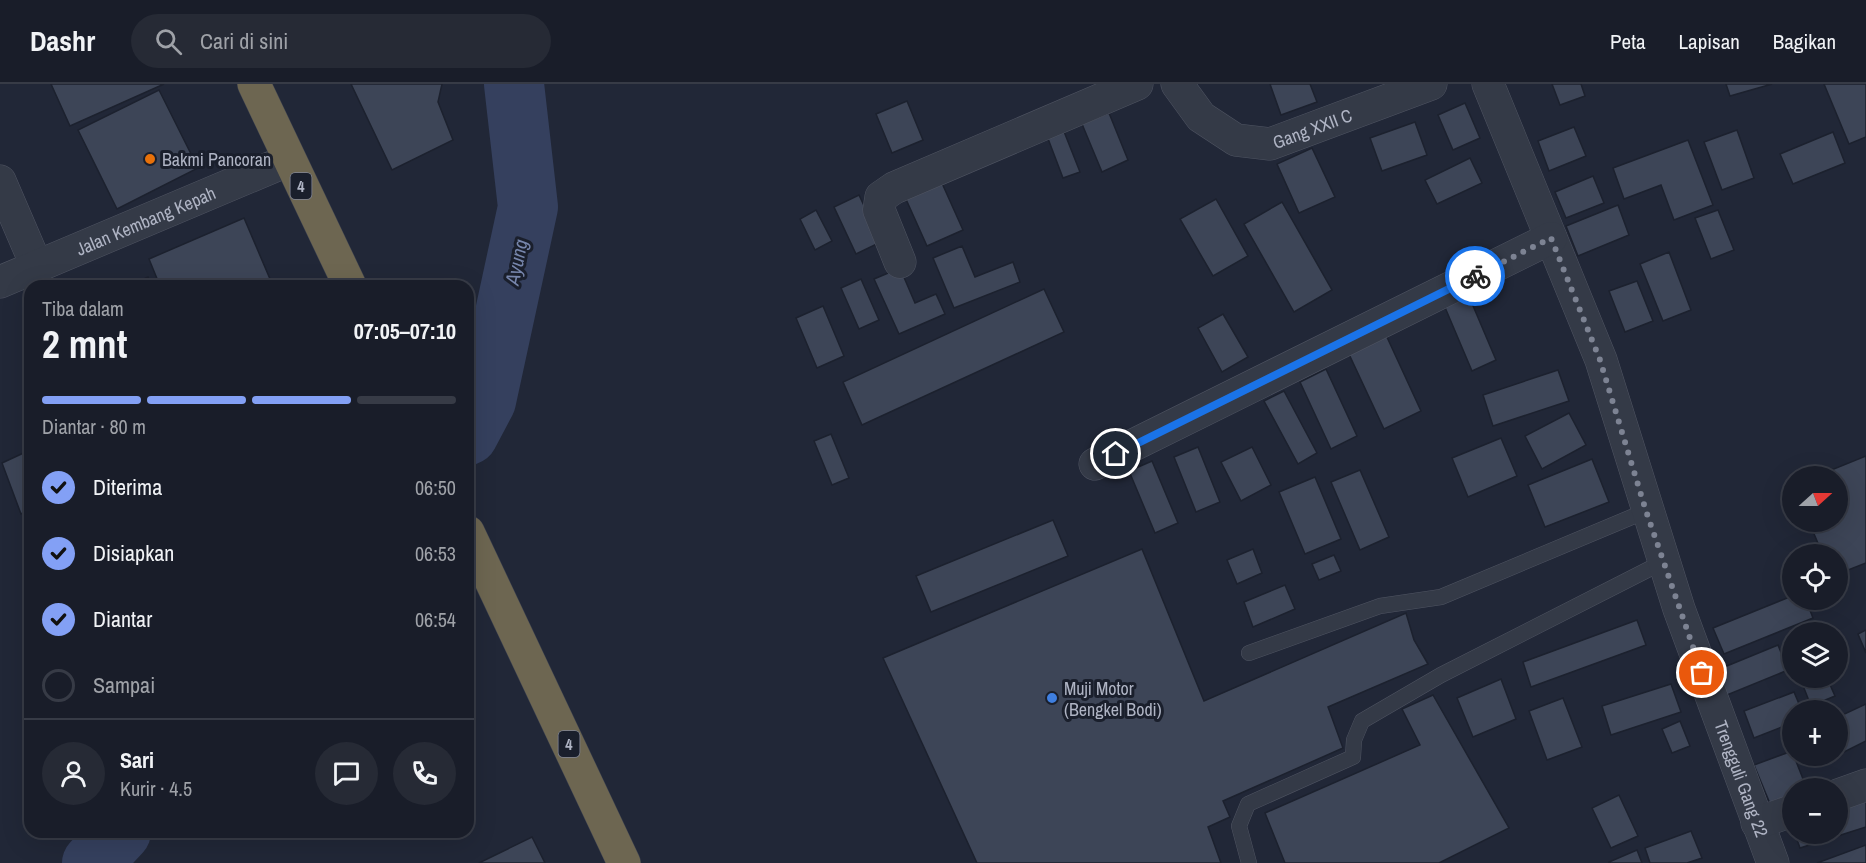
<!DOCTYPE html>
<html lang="id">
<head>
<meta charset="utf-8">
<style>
  :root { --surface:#191d29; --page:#262a35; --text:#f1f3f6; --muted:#9fa2a8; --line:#373b46; --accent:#83a0f5 }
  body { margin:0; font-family:"Archivo Narrow",sans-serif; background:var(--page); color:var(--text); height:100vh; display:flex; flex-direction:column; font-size:22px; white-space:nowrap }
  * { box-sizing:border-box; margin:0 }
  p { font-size:20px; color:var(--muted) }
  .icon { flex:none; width:33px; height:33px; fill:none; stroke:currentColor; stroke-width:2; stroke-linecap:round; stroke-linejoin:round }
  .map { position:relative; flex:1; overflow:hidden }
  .drawer { position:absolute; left:24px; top:196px; width:450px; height:558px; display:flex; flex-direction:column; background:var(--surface); border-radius:18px; box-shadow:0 6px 24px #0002,0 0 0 2px var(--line) }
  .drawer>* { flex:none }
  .needle { width:39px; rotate:69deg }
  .tools { position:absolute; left:1782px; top:382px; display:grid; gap:12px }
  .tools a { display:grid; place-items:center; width:66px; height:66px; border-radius:50%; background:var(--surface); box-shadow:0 6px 24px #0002,0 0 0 2px var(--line); font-size:30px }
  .pin { position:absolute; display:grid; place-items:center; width:51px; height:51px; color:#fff; margin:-26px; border:3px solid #fff; border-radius:50%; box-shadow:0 2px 6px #0007 }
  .courier { position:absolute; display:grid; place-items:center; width:60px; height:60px; margin:-30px; border:4px solid #1a73e8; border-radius:50%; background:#fff; color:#222; box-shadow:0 2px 8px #0007 }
  .headline em { font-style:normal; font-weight:800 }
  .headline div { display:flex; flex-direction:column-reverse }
  .headline { display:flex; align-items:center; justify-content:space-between; height:102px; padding:0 18px }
  h1 { font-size:39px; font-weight:800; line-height:45px }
  .bar { display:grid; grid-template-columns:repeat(4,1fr); gap:9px 6px; align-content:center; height:72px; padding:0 18px }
  .bar i { height:8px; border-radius:4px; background:var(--line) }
  .bar .active { background:var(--accent) }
  .bar p { grid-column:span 4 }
  .line { display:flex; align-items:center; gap:15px; padding:0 18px; border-top:2px solid var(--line) }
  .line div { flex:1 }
  .round { display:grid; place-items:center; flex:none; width:63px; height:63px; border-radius:32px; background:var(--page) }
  ol { padding:0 18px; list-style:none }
  li { display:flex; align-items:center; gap:18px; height:66px }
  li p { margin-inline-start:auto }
  li .icon { padding:6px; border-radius:50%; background:var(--accent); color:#111; stroke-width:4 }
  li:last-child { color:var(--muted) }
  li i { width:33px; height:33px; border:3px solid var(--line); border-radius:50% }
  header { display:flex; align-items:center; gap:36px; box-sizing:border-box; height:84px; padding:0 30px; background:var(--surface); border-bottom:2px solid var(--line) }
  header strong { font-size:28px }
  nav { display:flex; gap:33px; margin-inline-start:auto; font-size:21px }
  .search { width:420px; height:54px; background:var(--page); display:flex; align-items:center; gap:15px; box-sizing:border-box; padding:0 21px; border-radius:33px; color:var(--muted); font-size:22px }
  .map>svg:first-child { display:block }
</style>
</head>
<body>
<header>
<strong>Dashr</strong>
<div class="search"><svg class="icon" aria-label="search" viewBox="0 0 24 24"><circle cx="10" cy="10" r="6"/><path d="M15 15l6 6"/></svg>Cari di sini</div>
<nav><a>Peta</a><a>Lapisan</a><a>Bagikan</a></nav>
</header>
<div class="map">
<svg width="1866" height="779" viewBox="0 0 1866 779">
  <rect width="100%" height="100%" fill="#212737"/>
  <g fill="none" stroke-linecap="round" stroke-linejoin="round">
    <!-- river -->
    <g stroke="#35405e" stroke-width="60">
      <polyline points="468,351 486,317 528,123 514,0"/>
      <polyline points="92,779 121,748"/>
    </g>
  </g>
  <!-- building -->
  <g fill="#3d4557" stroke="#1c212e" stroke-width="1.5">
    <polygon points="51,0 164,0 70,42"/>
    <polygon points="351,0 442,0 438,18 453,56 392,86"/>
    <polygon points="1270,0 1310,0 1317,18 1281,31"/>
    <polygon points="1552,0 1581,0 1585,12 1560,21"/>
    <polygon points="1726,0 1772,0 1730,12"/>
    <polygon points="1824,0 1866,0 1866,53 1849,60"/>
    <polygon points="159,6 198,84 117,125 78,46"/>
    <polygon points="907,17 923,56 892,69 876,30"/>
    <polygon points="1465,19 1480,54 1453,66 1438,31"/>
    <polygon points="1109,29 1128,76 1102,88 1082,40"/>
    <polygon points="1415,38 1427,71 1382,87 1370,54"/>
    <polygon points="1574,43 1586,72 1549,87 1538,57"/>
    <polygon points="1063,45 1080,88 1063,94 1047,52"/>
    <polygon points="1737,46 1754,94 1722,106 1704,58"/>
    <polygon points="1833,48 1845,79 1793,100 1780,70"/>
    <polygon points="1688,56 1713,121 1674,136 1661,101 1624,115 1613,84"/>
    <polygon points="1312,64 1335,113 1299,129 1277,80"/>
    <polygon points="1470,74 1482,99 1437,120 1425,96"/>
    <polygon points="1593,92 1604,119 1566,134 1555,108"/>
    <polygon points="941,97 963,146 927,162 905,113"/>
    <polygon points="859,111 881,158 856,170 834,123"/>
    <polygon points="1216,115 1248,172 1213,192 1180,135"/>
    <polygon points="1282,118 1332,206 1294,228 1244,140"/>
    <polygon points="1618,121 1629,151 1578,172 1566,142"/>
    <polygon points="816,126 832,157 815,166 800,135"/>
    <polygon points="1718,126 1734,166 1711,175 1695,134"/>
    <polygon points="244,134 273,202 160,202 149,175"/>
    <polygon points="962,162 975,193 1013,178 1020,198 954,224 933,174"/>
    <polygon points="1669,168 1691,226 1663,237 1640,180"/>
    <polygon points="900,184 915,219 936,210 945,230 899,250 874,195"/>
    <polygon points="148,193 152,202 128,202"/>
    <polygon points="861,195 879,236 859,245 841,204"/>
    <polygon points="1637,197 1653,237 1625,248 1609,207"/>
    <polygon points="1044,205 1064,248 862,341 843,298"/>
    <polygon points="1468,210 1496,276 1472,287 1444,221"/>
    <polygon points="823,222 844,272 817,284 796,234"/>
    <polygon points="1223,230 1248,273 1222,288 1198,244"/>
    <polygon points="1386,251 1421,327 1384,345 1348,268"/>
    <polygon points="1326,285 1357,352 1331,365 1300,298"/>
    <polygon points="1558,286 1569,317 1493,342 1483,311"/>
    <polygon points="1284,307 1317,369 1298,380 1264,317"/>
    <polygon points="1569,329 1586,361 1542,385 1525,352"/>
    <polygon points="831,350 849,394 832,401 814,357"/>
    <polygon points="1501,354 1517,392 1468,413 1452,374"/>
    <polygon points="1198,363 1220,418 1196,428 1174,373"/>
    <polygon points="1252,363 1271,401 1241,417 1221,378"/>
    <polygon points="30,366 30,425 21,430 2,379"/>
    <polygon points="1866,372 1866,479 1838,490 1838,471 1823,471 1809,438 1838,438 1838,393 1814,393"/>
    <polygon points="1592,375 1609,418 1545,443 1528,401"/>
    <polygon points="1152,377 1178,439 1155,449 1129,387"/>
    <polygon points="1360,386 1389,453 1360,466 1331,398"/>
    <polygon points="1315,393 1341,455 1305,470 1279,408"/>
    <polygon points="1053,436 1068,472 931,528 916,492"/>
    <polygon points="1142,465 1204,617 1406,529 1414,556 1428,580 1328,623 1343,664 1223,717 1230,733 1208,743 1221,779 977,779 883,574"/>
    <polygon points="1253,465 1262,489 1237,500 1227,476"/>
    <polygon points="1334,471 1341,487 1319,496 1312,480"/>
    <polygon points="1285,501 1295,525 1253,543 1244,518"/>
    <polygon points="1792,512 1792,516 1806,516 1813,534 1724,570 1713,544"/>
    <polygon points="1637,536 1646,561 1531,603 1523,578"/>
    <polygon points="1866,546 1866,569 1858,550"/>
    <polygon points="1778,561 1788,586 1727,611 1717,586"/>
    <polygon points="1814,594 1827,594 1835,612 1811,622 1802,599"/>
    <polygon points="1501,595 1516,635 1473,653 1457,614"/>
    <polygon points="1671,600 1681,628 1611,651 1602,622"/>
    <polygon points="1794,608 1802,627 1792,627 1792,639 1754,654 1744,627"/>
    <polygon points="1433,611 1509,744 1439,779 1285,779 1265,729 1420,661 1402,625"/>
    <polygon points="1563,614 1582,663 1547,676 1529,627"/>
    <polygon points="1866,620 1866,657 1838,671 1838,633"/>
    <polygon points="1680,637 1690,662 1672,669 1662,645"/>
    <polygon points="1792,667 1807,705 1792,705 1792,713 1771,722 1754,681"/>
    <polygon points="1619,711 1638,752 1611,764 1592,724"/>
    <polygon points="1866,712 1866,743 1800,764 1795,750 1838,750 1838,721"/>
    <polygon points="1691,747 1702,774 1687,779 1650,779 1645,764"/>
    <polygon points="532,753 545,779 479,779"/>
    <polygon points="1866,761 1866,779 1817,779"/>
    <polygon points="1637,766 1642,779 1609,779 1609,778"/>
  </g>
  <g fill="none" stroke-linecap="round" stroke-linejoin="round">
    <!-- lane casing -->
    <g stroke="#4f5462" stroke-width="16">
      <g id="lane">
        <polyline points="1249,569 1380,522 1441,513 1646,427"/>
        <polyline points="1249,779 1239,742 1248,720 1353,673 1354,656 1362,637 1441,591 1663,478"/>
      </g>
    </g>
    <!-- street casing -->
    <g stroke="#4f5462" stroke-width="33">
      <g id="street">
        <path id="s1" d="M 1177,0 L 1201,33 L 1236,56 L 1270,60 L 1431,0"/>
        <path id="s2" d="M 1488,0 L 1601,276 L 1679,525 L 1773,779"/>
        <polyline points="0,97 37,183"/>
        <polyline points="900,178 879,126 881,113 894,104 1137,0"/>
        <path id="s3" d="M 0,198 L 289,76"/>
        <polyline points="1095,380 1551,154"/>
        <polyline points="1838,711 1866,701"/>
        <polyline points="1757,739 1792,727"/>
      </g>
    </g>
    <!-- highway casing -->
    <g stroke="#3c414f" stroke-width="34">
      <g id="highway">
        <polyline points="254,0 350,202"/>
        <polyline points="468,448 624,779"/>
      </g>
    </g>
    <!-- lane -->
    <use href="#lane" stroke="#343a47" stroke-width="15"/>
    <!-- street -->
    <use href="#street" stroke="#343a47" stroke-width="32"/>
    <!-- highway -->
    <use href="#highway" stroke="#6d6651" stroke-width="33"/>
  </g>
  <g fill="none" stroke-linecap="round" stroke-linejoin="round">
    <!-- done -->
    <polyline stroke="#7d8393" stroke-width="6" stroke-dasharray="0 10.8" points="1475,192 1551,154 1600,276 1646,427 1702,589"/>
    <!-- route -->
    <polyline stroke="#1a73e8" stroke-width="8" points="1116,370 1475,192"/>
  </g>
  <!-- markers -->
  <circle fill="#e8710a" stroke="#1a1f2c" stroke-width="2" cx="150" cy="75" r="6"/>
  <circle fill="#3f7fe0" stroke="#1a1f2c" stroke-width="2" cx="1052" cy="614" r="6"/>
  <g text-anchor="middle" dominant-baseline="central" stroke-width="6" stroke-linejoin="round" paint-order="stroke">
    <!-- shield labels -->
    <g fill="#1a1f2c" stroke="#828796" stroke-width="1.5">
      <rect x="290.5" y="89" width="21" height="26" rx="4.5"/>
      <rect x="558.5" y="647" width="21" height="26" rx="4.5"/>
    </g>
    <g font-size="16" font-weight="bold" fill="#afb4c4">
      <text x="301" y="102">4</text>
      <text x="569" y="660">4</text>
    </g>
    <!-- street labels -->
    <g font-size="18" fill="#afb4c4" stroke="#1a1f2c">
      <text stroke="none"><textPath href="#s1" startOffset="162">Gang XXII C</textPath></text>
      <text stroke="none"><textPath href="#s3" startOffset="158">Jalan Kembang Kepah</textPath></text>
      <text stroke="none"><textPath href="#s2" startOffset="740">Trengguli Gang 22</textPath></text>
    </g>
    <!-- poi labels -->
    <g font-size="18" fill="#afb4c4" stroke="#1a1f2c" text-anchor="start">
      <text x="162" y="75">Bakmi Pancoran</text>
      <text x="1064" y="604">Muji Motor<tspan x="1064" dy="21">(Bengkel Bodi)</tspan></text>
    </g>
    <!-- water labels -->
    <g font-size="20" font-style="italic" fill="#7786ac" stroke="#1a1f2c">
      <text transform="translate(516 178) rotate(-78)">Ayung</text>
    </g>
  </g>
</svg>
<div class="tools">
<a><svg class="needle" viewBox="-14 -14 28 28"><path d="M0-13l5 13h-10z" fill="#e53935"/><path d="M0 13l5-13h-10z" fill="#9fa2a8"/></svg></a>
<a><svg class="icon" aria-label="locate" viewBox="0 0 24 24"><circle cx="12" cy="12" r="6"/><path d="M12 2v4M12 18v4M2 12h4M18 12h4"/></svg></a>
<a><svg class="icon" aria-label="layers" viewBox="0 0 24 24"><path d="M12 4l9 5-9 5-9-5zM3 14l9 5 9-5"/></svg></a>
<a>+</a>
<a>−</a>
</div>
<div class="pin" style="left:1702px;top:589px;background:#ea580c"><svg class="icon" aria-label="bag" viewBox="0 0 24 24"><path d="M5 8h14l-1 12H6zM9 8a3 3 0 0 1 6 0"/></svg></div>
<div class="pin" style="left:1116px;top:370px;background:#1f2937"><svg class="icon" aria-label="home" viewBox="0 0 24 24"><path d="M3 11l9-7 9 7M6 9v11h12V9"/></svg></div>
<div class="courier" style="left:1475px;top:192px"><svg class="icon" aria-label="bike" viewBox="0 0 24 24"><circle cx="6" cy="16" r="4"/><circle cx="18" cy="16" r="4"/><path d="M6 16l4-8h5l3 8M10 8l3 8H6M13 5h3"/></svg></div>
<section class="drawer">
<div class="headline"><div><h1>2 mnt</h1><p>Tiba dalam</p></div><em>07:05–07:10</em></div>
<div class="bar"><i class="active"></i><i class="active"></i><i class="active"></i><i></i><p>Diantar · 80 m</p></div>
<ol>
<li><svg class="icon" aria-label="check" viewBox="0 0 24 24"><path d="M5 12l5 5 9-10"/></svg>Diterima<p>06:50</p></li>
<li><svg class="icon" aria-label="check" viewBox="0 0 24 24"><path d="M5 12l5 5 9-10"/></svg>Disiapkan<p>06:53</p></li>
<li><svg class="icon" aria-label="check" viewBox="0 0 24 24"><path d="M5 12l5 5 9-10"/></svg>Diantar<p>06:54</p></li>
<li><i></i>Sampai</li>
</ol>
<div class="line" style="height:108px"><a class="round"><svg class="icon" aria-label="person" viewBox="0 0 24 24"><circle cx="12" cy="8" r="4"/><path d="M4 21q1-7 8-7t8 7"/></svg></a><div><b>Sari</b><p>Kurir · 4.5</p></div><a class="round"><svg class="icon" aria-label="chat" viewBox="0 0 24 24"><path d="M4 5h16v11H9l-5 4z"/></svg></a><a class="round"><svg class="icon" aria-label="phone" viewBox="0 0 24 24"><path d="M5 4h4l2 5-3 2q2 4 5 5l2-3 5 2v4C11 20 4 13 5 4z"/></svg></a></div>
</section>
</div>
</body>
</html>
